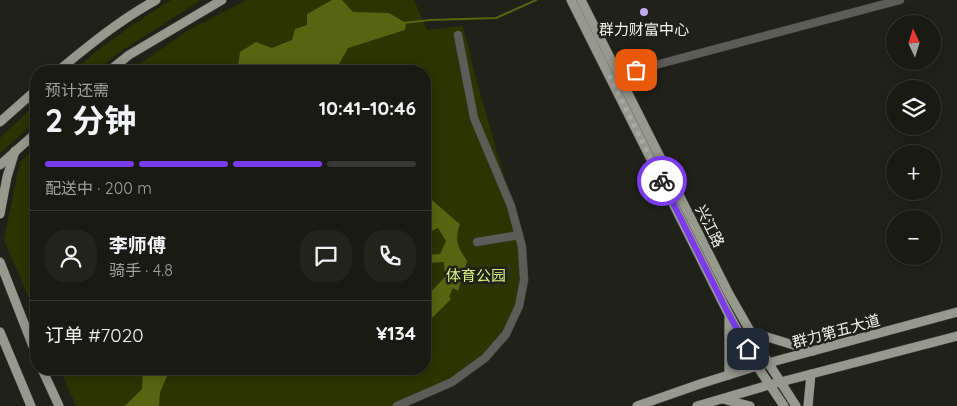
<!DOCTYPE html>
<html lang="zh">
<head>
<meta charset="utf-8">
<style>
  :root { --surface:#181a13; --page:#21231c; --text:#f1f3f6; --muted:#9fa1a0; --line:#363833; --accent:#7c3aed }
  body { margin:0; font-family:Quicksand,"Noto Sans SC",sans-serif; background:var(--page); color:var(--text); height:100vh; display:flex; flex-direction:column; font-size:19px; white-space:nowrap }
  * { box-sizing:border-box; margin:0 }
  p { font-size:16px; color:var(--muted) }
  .icon { flex:none; width:28px; height:28px; fill:none; stroke:currentColor; stroke-width:2; stroke-linecap:round; stroke-linejoin:round }
  .map { position:relative; flex:1; overflow:hidden }
  .panel { position:absolute; left:30px; top:65px; width:401px; height:310px; display:flex; flex-direction:column; background:var(--surface); border-radius:20px; box-shadow:0 2px 12px #0003,0 0 0 1px var(--line) }
  .panel>* { flex:none }
  .needle { width:32px; rotate:356deg }
  .fabs { position:absolute; left:886px; top:15px; display:grid; gap:10px }
  .fabs a { display:grid; place-items:center; width:55px; height:55px; border-radius:50%; background:var(--surface); box-shadow:0 2px 12px #0003,0 0 0 1px var(--line); font-size:25px }
  .pin { position:absolute; display:grid; place-items:center; width:42px; height:42px; color:#fff; margin:-21px; border-radius:10px; box-shadow:0 2px 8px #0006 }
  .courier { position:absolute; display:grid; place-items:center; width:50px; height:50px; margin:-25px; border:4px solid #7c3aed; border-radius:50%; background:#fff; color:#222; box-shadow:0 1px 6px #0007 }
  .overview em { font-style:normal; font-weight:700 }
  .overview div { display:flex; flex-direction:column-reverse }
  .overview { display:flex; align-items:center; justify-content:space-between; height:85px; padding:0 15px }
  h1 { font-size:32px; font-weight:700; line-height:38px }
  .bar { display:grid; grid-template-columns:repeat(4,1fr); gap:8px 5px; align-content:center; height:60px; padding:0 15px }
  .bar i { height:6px; border-radius:4px; background:var(--line) }
  .bar .active { background:var(--accent) }
  .bar p { grid-column:span 4 }
  .line { display:flex; align-items:center; gap:12px; padding:0 15px; border-top:1px solid var(--line) }
  .line div { flex:1 }
  .round { display:grid; place-items:center; flex:none; width:52px; height:52px; border-radius:20px; background:var(--page) }
  .map>svg:first-child { display:block }
</style>
</head>
<body>
<div class="map">
<svg width="957" height="406" viewBox="0 0 957 406">
  <rect width="100%" height="100%" fill="#202219"/>
  <!-- green -->
  <g fill="#2c3400">
    <path d="M 171,0 L 201,0 L 123,50 L 95,71 L 73,71 C 104,44 137,21 171,0 Z"/>
    <polygon points="247,0 414,0 427,30 463,26 475,75 524,246 529,280 512,329 488,359 400,406 76,406 60,369 425,369 425,71 130,71 190,29"/>
    <polygon points="36,104 36,121 0,153 0,138"/>
    <polygon points="36,148 36,314 4,240 20,162"/>
  </g>
  <!-- water -->
  <g fill="#586510">
    <polygon points="332,0 342,0 353,12 389,13 406,23 405,30 348,48 335,71 231,71 238,67 240,52 256,42 272,48 292,40 295,29 307,25 307,14"/>
    <path d="M 425,195 C 438,204 448,215 460,224 C 454,241 458,247 467,261 L 458,291 L 453,288 L 449,297 L 451,299 L 433,317 L 425,322 L 425,298 L 445,277 L 444,262 L 425,263 L 425,255 L 440,254 L 446,241 L 438,228 L 425,234 L 425,214 L 426,212 L 425,210 Z"/>
    <polygon points="143,369 170,369 160,392 159,406 125,406 142,389"/>
  </g>
  <g fill="none" stroke-linecap="round" stroke-linejoin="round">
    <!-- stream -->
    <polyline stroke="#586510" stroke-width="2" points="403,23 430,20 496,18 536,0"/>
    <!-- minor casing -->
    <g stroke="#3d3f37" stroke-width="9">
      <g id="minor">
        <polyline points="614,76 900,0"/>
        <polyline points="477,242 519,235"/>
        <polyline points="397,406 452,382 485,358 506,334 519,306 524,280 522,247 511,206 474,118 458,35"/>
      </g>
    </g>
    <!-- major casing -->
    <g stroke="#3d3f37" stroke-width="10">
      <g id="major">
        <polyline points="571,0 727,311 757,366 784,406"/>
        <polyline points="581,0 729,294 769,364 796,406"/>
        <path d="M 58,71 C 89,45 120,20 156,0"/>
        <polyline points="109,71 129,55 222,0"/>
        <polyline points="0,122 36,90"/>
        <polyline points="0,165 36,133"/>
        <polyline points="0,214 7,177 15,151"/>
        <polyline points="0,262 36,354"/>
        <polyline points="0,332 31,406"/>
        <polyline points="751,332 813,351"/>
        <polyline points="42,369 59,406"/>
        <polyline points="729,375 729,318"/>
        <polyline points="723,399 750,406"/>
        <polyline points="637,406 700,384 757,366 957,312"/>
        <polyline points="697,406 769,385 957,336"/>
        <polyline points="808,406 811,374"/>
      </g>
    </g>
    <!-- minor -->
    <use href="#minor" stroke="#5c5d58" stroke-width="8"/>
    <!-- major -->
    <use href="#major" stroke="#97998f" stroke-width="9"/>
  </g>
  <g fill="none" stroke-linecap="round" stroke-linejoin="round">
    <!-- done -->
    <polyline stroke="#a8aaa3" stroke-width="5" stroke-dasharray="0 9" points="636,70 610,77 662,181"/>
    <!-- route -->
    <polyline stroke="#7c3aed" stroke-width="6" points="662,181 727,311 748,349"/>
  </g>
  <!-- markers -->
  <circle fill="#c1a8f3" stroke="#202219" stroke-width="2" cx="644" cy="12" r="5"/>
  <g text-anchor="middle" dominant-baseline="central" stroke-width="5" stroke-linejoin="round" paint-order="stroke">
    <!-- poi labels -->
    <g font-size="15" fill="#f1f3ed" stroke="#202219">
      <text x="644" y="29">群力财富中心</text>
    </g>
    <!-- street labels -->
    <g font-size="15" fill="#f1f3ed" stroke="#202219">
      <text transform="translate(710 226) rotate(63)">兴江路</text>
      <text transform="translate(836 331) rotate(-15)">群力第五大道</text>
    </g>
    <!-- park labels -->
    <g font-size="15" fill="#d8ef83" stroke="#202219">
      <text x="476" y="275">体育公园</text>
    </g>
  </g>
</svg>
<div class="fabs">
<a><svg class="needle" viewBox="-14 -14 28 28"><path d="M0-13l5 13h-10z" fill="#e53935"/><path d="M0 13l5-13h-10z" fill="#9fa1a0"/></svg></a>
<a><svg class="icon" aria-label="layers" viewBox="0 0 24 24"><path d="M12 4l9 5-9 5-9-5zM3 14l9 5 9-5"/></svg></a>
<a>+</a>
<a>−</a>
</div>
<div class="pin" style="left:636px;top:70px;background:#ea580c"><svg class="icon" aria-label="bag" viewBox="0 0 24 24"><path d="M5 8h14l-1 12H6zM9 8a3 3 0 0 1 6 0"/></svg></div>
<div class="pin" style="left:748px;top:349px;background:#1f2937"><svg class="icon" aria-label="home" viewBox="0 0 24 24"><path d="M3 11l9-7 9 7M6 9v11h12V9"/></svg></div>
<div class="courier" style="left:662px;top:181px"><svg class="icon" aria-label="bike" viewBox="0 0 24 24"><circle cx="6" cy="16" r="4"/><circle cx="18" cy="16" r="4"/><path d="M6 16l4-8h5l3 8M10 8l3 8H6M13 5h3"/></svg></div>
<section class="panel">
<div class="overview"><div><h1>2 分钟</h1><p>预计还需</p></div><em>10:41–10:46</em></div>
<div class="bar"><i class="active"></i><i class="active"></i><i class="active"></i><i></i><p>配送中 · 200 m</p></div>
<div class="line" style="height:90px"><a class="round"><svg class="icon" aria-label="person" viewBox="0 0 24 24"><circle cx="12" cy="8" r="4"/><path d="M4 21q1-7 8-7t8 7"/></svg></a><div><b>李师傅</b><p>骑手 · 4.8</p></div><a class="round"><svg class="icon" aria-label="chat" viewBox="0 0 24 24"><path d="M4 5h16v11H9l-5 4z"/></svg></a><a class="round"><svg class="icon" aria-label="phone" viewBox="0 0 24 24"><path d="M5 4h4l2 5-3 2q2 4 5 5l2-3 5 2v4C11 20 4 13 5 4z"/></svg></a></div>
<div class="line" style="height:65px"><div>订单 #7020</div><b>¥134</b></div>
</section>
</div>
</body>
</html>
